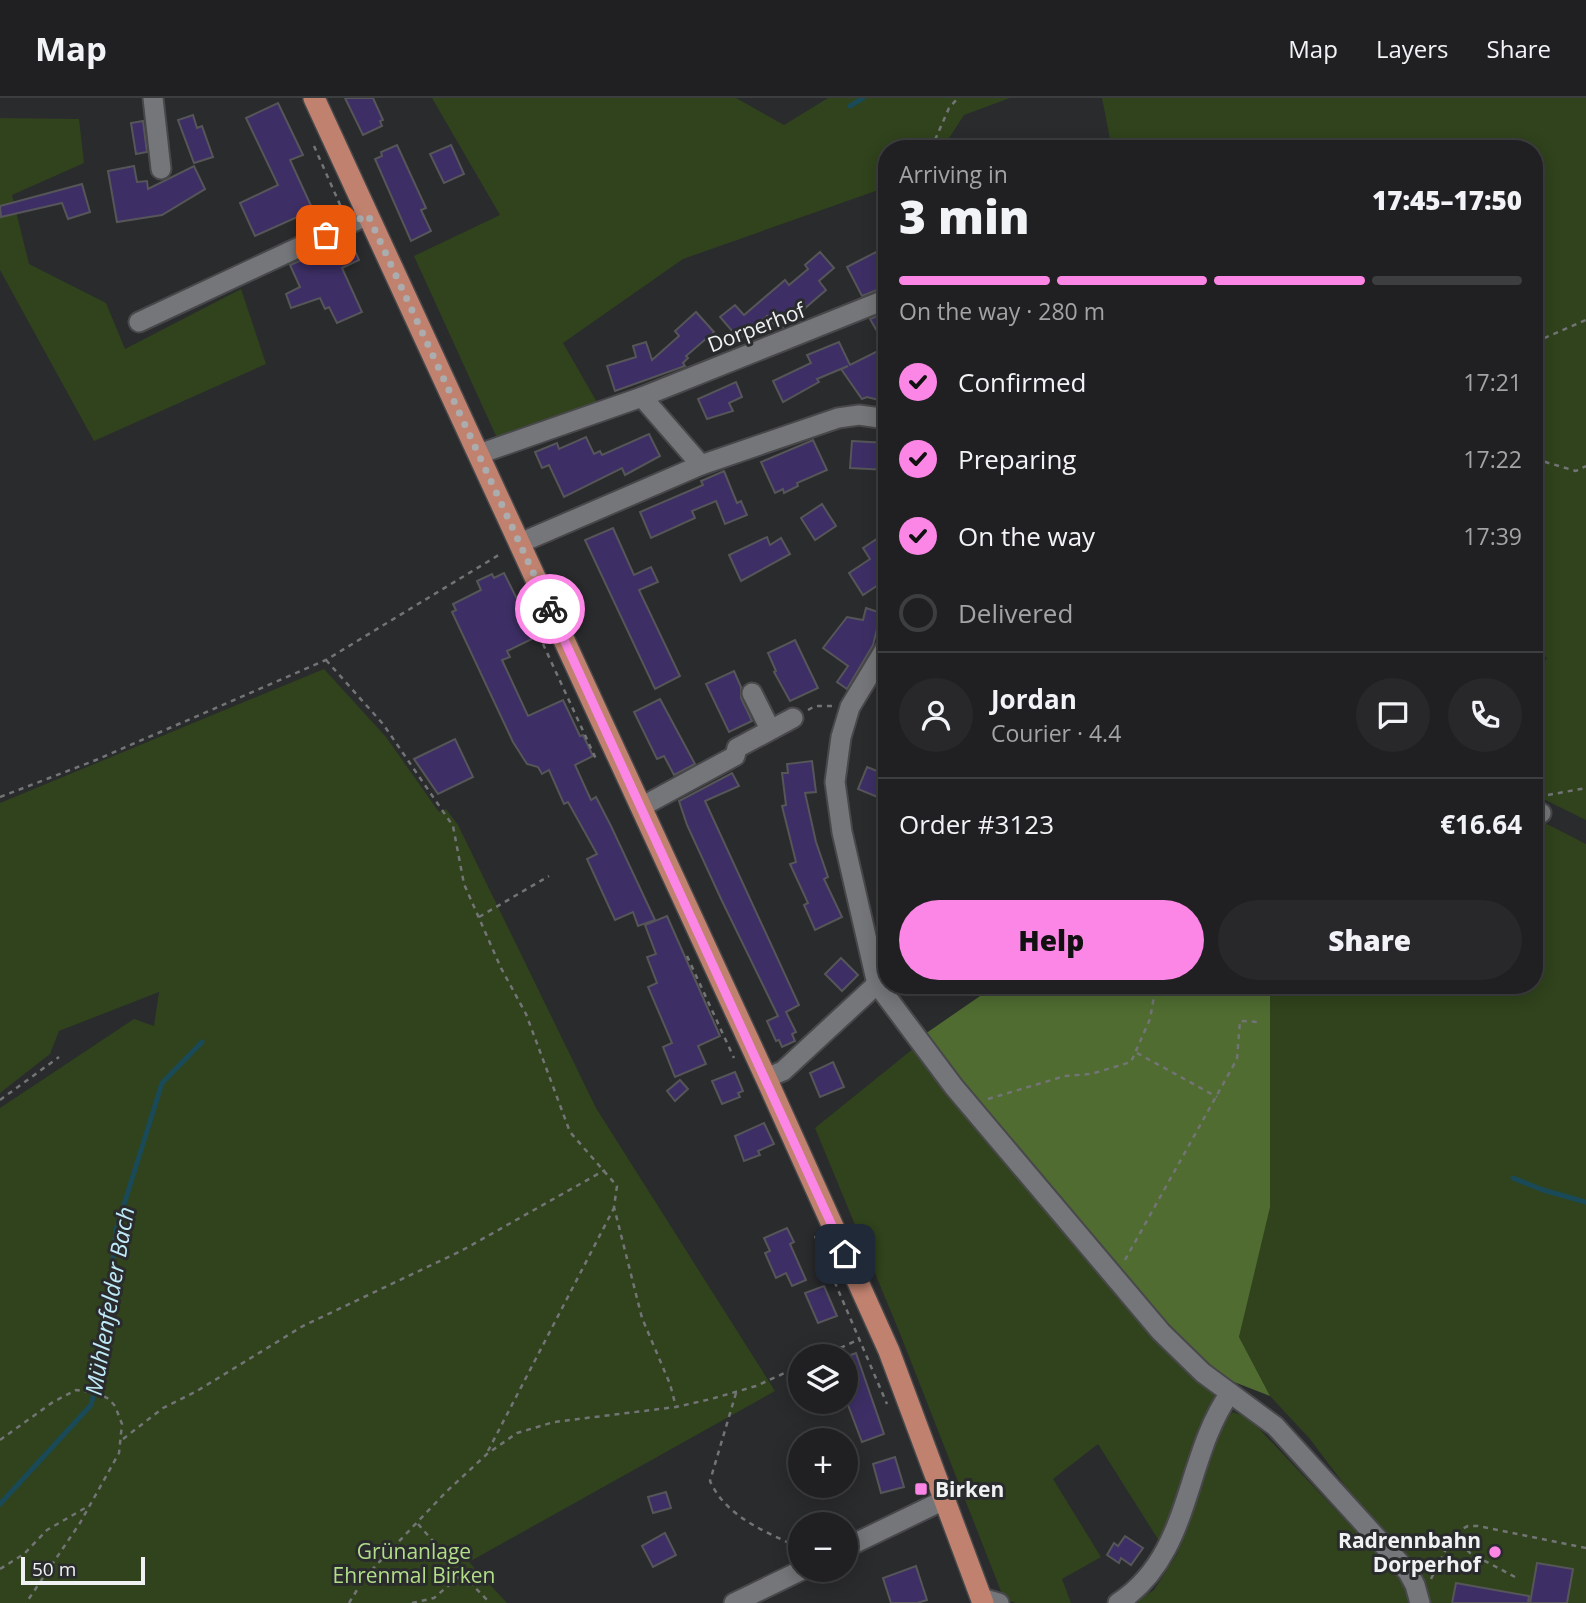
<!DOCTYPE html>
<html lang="en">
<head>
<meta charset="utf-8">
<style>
  :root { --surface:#202022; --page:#28282a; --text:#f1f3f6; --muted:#a2a3a5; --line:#3d3e40; --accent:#fb86e5 }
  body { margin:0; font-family:"Open Sans",sans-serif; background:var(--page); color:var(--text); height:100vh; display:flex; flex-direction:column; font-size:26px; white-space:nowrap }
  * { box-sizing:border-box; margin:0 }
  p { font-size:23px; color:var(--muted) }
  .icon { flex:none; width:38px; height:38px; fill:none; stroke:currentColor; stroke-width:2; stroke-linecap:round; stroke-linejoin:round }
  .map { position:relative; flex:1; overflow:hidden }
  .details { position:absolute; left:878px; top:42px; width:665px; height:854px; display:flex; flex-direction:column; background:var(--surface); border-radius:28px; box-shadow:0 4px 18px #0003,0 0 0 2px var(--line) }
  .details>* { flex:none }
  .fabs { position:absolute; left:788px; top:1246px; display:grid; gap:14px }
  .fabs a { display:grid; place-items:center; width:70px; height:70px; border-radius:50%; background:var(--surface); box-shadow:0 4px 18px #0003,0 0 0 2px var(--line); font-size:35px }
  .scale { position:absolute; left:21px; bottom:18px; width:124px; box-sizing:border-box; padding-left:7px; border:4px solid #f0f1f2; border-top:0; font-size:19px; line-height:24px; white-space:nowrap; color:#f0f1f2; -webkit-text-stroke:5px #2a2b2d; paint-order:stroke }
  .pin { position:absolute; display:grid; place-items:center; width:60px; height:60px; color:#fff; margin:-30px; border-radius:14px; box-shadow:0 4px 10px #0006 }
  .courier { position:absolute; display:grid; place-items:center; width:70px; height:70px; margin:-35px; border:5px solid #fb86e5; border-radius:50%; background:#fff; color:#222; box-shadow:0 2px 9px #0007 }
  .head em { font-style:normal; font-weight:800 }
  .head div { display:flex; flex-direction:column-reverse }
  .head { display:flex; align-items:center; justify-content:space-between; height:119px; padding:0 21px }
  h1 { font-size:46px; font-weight:800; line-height:52px }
  .bar { display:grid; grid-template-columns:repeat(4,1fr); gap:10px 7px; align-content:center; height:84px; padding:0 21px }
  .bar i { height:9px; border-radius:5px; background:var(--line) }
  .bar .current { background:var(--accent) }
  .bar p { grid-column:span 4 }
  .line { display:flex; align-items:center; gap:18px; padding:0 21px; border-top:2px solid var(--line) }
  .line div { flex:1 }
  .round { display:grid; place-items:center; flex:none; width:74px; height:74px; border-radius:37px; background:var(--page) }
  ol { padding:0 21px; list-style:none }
  li { display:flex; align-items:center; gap:21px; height:77px }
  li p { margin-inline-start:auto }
  li .icon { padding:7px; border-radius:50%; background:var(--accent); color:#111; stroke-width:4 }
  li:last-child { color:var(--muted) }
  li i { width:38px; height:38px; border:4px solid var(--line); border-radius:50% }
  .action { display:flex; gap:14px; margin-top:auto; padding:14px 21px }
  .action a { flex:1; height:80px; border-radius:42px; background:var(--accent); color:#111; font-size:28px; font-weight:800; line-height:80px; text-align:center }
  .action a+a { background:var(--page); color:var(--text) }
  header { display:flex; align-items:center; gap:42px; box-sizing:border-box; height:98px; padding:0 35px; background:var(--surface); border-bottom:2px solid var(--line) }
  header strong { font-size:33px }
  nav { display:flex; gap:38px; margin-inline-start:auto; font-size:24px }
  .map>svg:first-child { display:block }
</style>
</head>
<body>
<header>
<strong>Map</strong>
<nav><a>Map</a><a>Layers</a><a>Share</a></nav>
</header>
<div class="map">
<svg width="1586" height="1505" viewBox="0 0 1586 1505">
  <rect width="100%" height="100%" fill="#2a2b2d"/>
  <!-- green -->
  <g fill="#30431c">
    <polygon points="432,0 736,0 784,27 828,0 1010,0 964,17 942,51 887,51 887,89 683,161 563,245 598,306 497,340 414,158 500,117"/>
    <polygon points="1102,0 1586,0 1586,722 1535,697 1535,580 1547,560 1535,551 1535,51 1112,51"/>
    <polygon points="0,20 79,21 84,65 12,97 29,166 106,205 125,251 241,191 266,266 94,343 0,172"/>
    <polygon points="324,571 386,639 439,714 446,711 458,727 596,1010 775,1293 469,1464 507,1505 0,1505 0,1010 134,921 154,928 159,894 59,933 50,956 0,995 0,705"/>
    <polygon points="1535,720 1586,746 1586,1505 1133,1505 1154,1492 1177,1456 1217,1328 1233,1314 1249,1320 1396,1476 1376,1429 1310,1341 1270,1298 1239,1239 1253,1178 1270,887 1535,887"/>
    <polygon points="914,950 1220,1297 1161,1446 1098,1346 1053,1381 1101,1459 1062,1481 1071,1505 1016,1505 1004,1501 901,1238 815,1030"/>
  </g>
  <!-- forest -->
  <polygon fill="#506c31" points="996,887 1270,887 1270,1109 1239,1239 1270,1298 1229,1282 1186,1253 978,1004 925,936"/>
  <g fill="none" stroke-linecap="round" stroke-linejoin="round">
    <!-- stream -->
    <g stroke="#1a4a57" stroke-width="5">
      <polyline points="850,8 863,0"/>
      <polyline points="1513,1080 1543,1092 1586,1104"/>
      <polyline points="0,1406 91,1307 103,1260 116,1132 162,985 202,944"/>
    </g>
  </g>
  <!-- building -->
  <g fill="#3d2f65" stroke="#565659" stroke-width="2">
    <polygon points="345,0 373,0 383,22 380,23 382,28 363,37"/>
    <polygon points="278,5 303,57 290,62 313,112 255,138 240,105 278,87 246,20"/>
    <polygon points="193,17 197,30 202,28 213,59 194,65 178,22"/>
    <polygon points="143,23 147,54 136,56 131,25"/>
    <polygon points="397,47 426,110 421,112 431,133 411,143 375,61 382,58 381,54"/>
    <polygon points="451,47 464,76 444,85 430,56"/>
    <polygon points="134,68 137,84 147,83 148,91 194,68 205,91 162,117 117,124 108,73"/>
    <polygon points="82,86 90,114 68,121 62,105 1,119 0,108"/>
    <polygon points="350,142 359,162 342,170 362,214 337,225 329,209 325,211 320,200 291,210 286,196 300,189 290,167"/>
    <polygon points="820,154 834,170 819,183 826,192 782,230 778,231 767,218 739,241 720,219 735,207 744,217 785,182 789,187 808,171 805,167"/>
    <polygon points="876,154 880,162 887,158 887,188 862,198 847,169"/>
    <polygon points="696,214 714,234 686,258 688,260 683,265 685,268 615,293 607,268 636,259 633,248 646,244 652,262 679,238 675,233"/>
    <polygon points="887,214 887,304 867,299 862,301 841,271 848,268 817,281 819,284 783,304 773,283 811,265 807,257 839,244 850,267 886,249 870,221"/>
    <polygon points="736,284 742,299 729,305 733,313 707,321 698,301"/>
    <polygon points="649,336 660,358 625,377 622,370 564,399 549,367 542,370 535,354 557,345 559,351 586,339 594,356 600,353 602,357"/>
    <polygon points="813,342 827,372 797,385 798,388 784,395 783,391 775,395 761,364"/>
    <polygon points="852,343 887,345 887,372 850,370"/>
    <polygon points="724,373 737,405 741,403 747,417 725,426 716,403 692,413 695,420 651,440 640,414 703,387 701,383"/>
    <polygon points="822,406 836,428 815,442 801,420"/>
    <polygon points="613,430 634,477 651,469 658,484 639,492 680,578 655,591 585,442"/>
    <polygon points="887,434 887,462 882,465 887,473 887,481 863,497 849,475 870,461 863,450"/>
    <polygon points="767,439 770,447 781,440 790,456 741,483 729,457"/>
    <polygon points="504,475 536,539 507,553 510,559 502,562 528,618 563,602 580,638 583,637 593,658 575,667 591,702 596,699 611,728 655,822 638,828 633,814 615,822 587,761 597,756 568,704 564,706 549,672 542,676 538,669 527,666 513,644 452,514 456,512 453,506 481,492 477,483 492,476 494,480"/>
    <polygon points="866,510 881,515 873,547 847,591 837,584 848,568 823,550 847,519 863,522"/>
    <polygon points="795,542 818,590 790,603 774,574 776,573 768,555"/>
    <polygon points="734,573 741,589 741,600 752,623 729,634 706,586"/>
    <polygon points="660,601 695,666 674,677 664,658 657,661 634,614"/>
    <polygon points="455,641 473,679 438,696 414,661"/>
    <polygon points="812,663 816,694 805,695 816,744 828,779 824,781 842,819 815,832 804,807 808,805 790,766 796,764 782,708 786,707 782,675 788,675 787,666"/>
    <polygon points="867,669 887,677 887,703 858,691"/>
    <polygon points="732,675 739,688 705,703 799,907 786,914 796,934 792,936 795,943 782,949 779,942 776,943 767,923 778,918 722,803 687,727 679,703"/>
    <polygon points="667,818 720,938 698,948 706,966 675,979 663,949 672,945 648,889 657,885 647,859 656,856 645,827"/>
    <polygon points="841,860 858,877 842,893 825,876"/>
    <polygon points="833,964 844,989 820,999 810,975"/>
    <polygon points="735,974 743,993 738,995 740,999 722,1006 712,983"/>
    <polygon points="680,982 688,991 675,1003 667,993"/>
    <polygon points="764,1025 774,1046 758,1053 760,1057 744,1063 735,1038"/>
    <polygon points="787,1130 794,1144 790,1146 806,1182 792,1188 786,1175 776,1180 765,1155 770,1153 764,1140"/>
    <polygon points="824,1188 837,1218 818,1225 805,1195"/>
    <polygon points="856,1255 884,1336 862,1344 845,1299 845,1259"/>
    <polygon points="895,1359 904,1389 881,1395 873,1366"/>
    <polygon points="666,1394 671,1410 653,1415 648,1399"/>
    <polygon points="665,1435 676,1457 653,1469 642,1448"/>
    <polygon points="1125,1438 1143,1450 1131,1467 1121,1460 1119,1465 1107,1457 1114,1445 1118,1448"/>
    <polygon points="1537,1465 1573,1471 1567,1505 1530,1505"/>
    <polygon points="916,1468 927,1502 917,1505 891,1505 883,1480"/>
    <polygon points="1456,1485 1529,1498 1528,1505 1452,1505"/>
  </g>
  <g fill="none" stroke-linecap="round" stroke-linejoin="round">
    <!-- minor casing -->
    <g stroke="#48484b" stroke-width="23">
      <g id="minor">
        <polyline points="153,0 161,71"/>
        <polyline points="139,224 368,117"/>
        <polyline points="642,299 701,367"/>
        <polyline points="479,356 642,299 887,201"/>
        <polyline points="520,445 701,367 838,320 859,317 887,321"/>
        <polyline points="887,548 850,609 841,639 835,684 842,734 877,886 954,989 1161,1234 1203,1275 1275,1328 1408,1474 1415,1487 1420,1505"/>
        <polyline points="752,595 770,631"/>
        <polyline points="641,709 735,658 737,650 793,620"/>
        <polyline points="1535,712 1541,715"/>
        <polyline points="766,980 783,973 877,886 887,868"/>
        <polyline points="845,1450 946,1401"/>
        <polyline points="982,1500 999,1505"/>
        <polyline points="734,1505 802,1472"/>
        <path d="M 1118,1505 C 1192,1457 1184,1360 1230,1295"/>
      </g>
    </g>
    <!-- major casing -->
    <g stroke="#48484b" stroke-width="24">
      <polyline id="major" points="314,0 766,980 889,1253 983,1505"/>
    </g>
    <!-- path -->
    <g stroke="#737476" stroke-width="2.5" stroke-dasharray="5 5" stroke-linecap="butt">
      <polyline points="314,48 341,109"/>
      <polyline points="931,51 949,10 958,0"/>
      <polyline points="1535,244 1586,222"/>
      <polyline points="1535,361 1576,373 1586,368"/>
      <polyline points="543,546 596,661"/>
      <polyline points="326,562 383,626 453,728 464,786 501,870 526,916 570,1034 617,1088 614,1109 642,1220 670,1286 676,1309"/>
      <polyline points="808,612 815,608 832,608"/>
      <polyline points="1548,697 1586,690"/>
      <polyline points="0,699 96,662 326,562 502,455"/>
      <polyline points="479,819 549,778"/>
      <polyline points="687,858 734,960"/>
      <polyline points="1137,955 1217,999"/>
      <polyline points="988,1001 1065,978 1091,976 1131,964 1150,921 1156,887"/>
      <polyline points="0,1002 59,959"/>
      <polyline points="815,1138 887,1306"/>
      <polyline points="1125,1162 1237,961 1240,923 1259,924"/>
      <polyline points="822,1258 860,1241"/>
      <path d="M 736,1295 L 710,1383 C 726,1419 766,1434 800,1450"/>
      <polyline points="123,1341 163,1310 197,1293 303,1228 461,1153 605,1072"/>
      <polyline points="0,1342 53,1304 76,1292 97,1295 109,1301 115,1308 122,1326 119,1355 80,1425 26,1505"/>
      <polyline points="488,1353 614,1110"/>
      <polyline points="418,1426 462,1476"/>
      <polyline points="1407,1448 1436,1443 1468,1428 1478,1428 1586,1450"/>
      <polyline points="0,1471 24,1456 47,1432 85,1410"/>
      <polyline points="1431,1481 1453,1437 1470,1455 1515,1479"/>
      <polyline points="349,1505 365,1479 446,1394 487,1356 517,1335 554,1324 676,1309 711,1301 756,1288 800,1268"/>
      <polyline points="412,1505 434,1500 462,1476 490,1505"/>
    </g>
    <!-- minor -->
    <use href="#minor" stroke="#757679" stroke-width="19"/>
    <!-- major -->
    <use href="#major" stroke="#c0826f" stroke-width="21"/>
  </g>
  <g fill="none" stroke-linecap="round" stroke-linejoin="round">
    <!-- done -->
    <polyline stroke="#abacad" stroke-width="7" stroke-dasharray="0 12.6" points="326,137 368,117 550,511"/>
    <!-- route -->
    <polyline stroke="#fb86e5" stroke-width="9" points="550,511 845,1156"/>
  </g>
  <!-- markers -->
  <g fill="#fb86e5" stroke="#2a2b2d" stroke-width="2.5">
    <rect x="914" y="1384" width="14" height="14" rx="3.5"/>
    <circle cx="1495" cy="1454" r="7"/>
  </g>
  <g text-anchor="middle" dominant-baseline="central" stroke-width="6" stroke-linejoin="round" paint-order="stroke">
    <!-- street labels -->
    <g font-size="21" fill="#f0f1f2" stroke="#2a2b2d">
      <text transform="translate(756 229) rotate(-21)">Dorperhof</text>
    </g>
    <!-- poi labels -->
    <g font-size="21" font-weight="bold" fill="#f0f1f2" stroke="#2a2b2d" text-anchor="start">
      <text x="935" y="1391">Birken</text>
      <text x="1481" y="1442" text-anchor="end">Radrennbahn<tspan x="1481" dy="24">Dorperhof</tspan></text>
    </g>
    <!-- park labels -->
    <g font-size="21" fill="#b2de88" stroke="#2a2b2d">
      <text x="414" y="1453">Grünanlage<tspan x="414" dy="24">Ehrenmal Birken</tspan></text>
    </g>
    <!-- water labels -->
    <g font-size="23" font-style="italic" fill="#bfeaf8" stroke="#2a2b2d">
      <text transform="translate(109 1203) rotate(-80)">Mühlenfelder Bach</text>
    </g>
  </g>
</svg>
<div class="fabs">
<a><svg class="icon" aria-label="layers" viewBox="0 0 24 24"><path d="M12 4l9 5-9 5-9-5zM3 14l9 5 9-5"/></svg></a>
<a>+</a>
<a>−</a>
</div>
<div class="scale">50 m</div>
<div class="pin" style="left:326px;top:137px;background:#ea580c"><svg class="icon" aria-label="bag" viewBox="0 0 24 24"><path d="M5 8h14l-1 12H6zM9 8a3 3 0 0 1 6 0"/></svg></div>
<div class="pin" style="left:845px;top:1156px;background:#1f2937"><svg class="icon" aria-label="home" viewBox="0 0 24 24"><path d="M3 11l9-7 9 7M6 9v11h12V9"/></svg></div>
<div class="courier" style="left:550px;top:511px"><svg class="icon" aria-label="bike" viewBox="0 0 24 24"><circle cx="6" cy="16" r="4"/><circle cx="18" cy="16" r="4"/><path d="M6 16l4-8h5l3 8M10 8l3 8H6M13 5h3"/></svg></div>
<section class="details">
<div class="head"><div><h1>3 min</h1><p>Arriving in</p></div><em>17:45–17:50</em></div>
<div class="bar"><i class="current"></i><i class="current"></i><i class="current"></i><i></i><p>On the way · 280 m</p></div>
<ol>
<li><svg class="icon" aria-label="check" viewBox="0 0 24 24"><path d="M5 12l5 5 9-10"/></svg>Confirmed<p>17:21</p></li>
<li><svg class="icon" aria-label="check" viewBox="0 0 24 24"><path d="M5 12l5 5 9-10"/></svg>Preparing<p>17:22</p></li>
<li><svg class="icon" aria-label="check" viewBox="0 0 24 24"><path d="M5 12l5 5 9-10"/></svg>On the way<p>17:39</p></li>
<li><i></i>Delivered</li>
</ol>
<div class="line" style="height:126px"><a class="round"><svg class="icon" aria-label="person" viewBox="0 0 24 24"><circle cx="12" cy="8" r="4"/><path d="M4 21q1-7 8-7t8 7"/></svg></a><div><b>Jordan</b><p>Courier · 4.4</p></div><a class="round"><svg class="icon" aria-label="chat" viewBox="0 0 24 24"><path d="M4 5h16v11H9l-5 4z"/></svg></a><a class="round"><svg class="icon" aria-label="phone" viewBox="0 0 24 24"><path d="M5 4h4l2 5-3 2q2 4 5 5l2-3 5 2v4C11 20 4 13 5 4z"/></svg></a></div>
<div class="line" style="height:91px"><div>Order #3123</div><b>€16.64</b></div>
<div class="action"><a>Help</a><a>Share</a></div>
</section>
</div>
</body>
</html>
